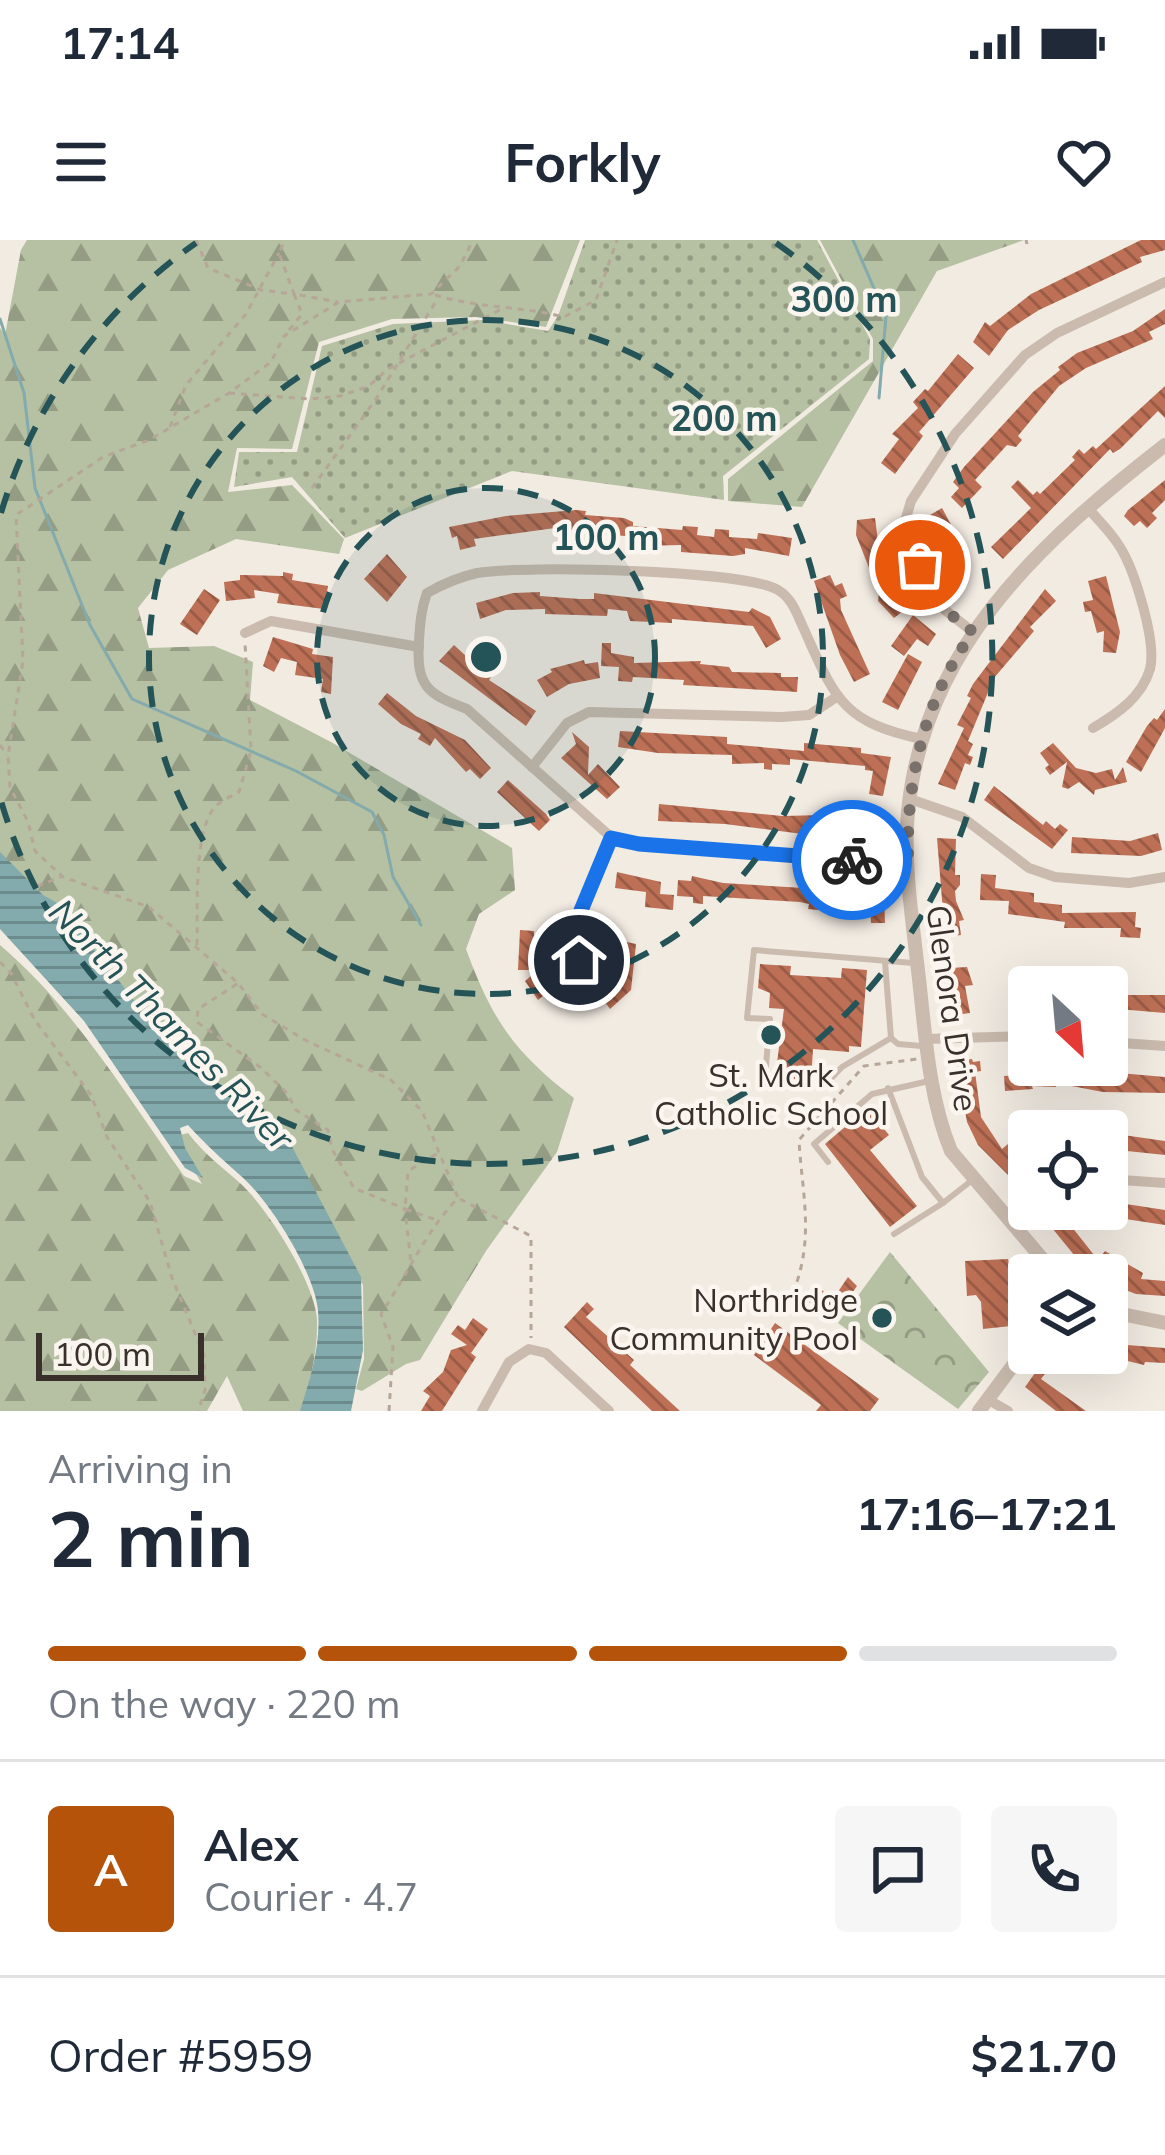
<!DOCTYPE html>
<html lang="en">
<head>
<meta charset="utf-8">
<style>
  :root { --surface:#fff; --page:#f6f6f7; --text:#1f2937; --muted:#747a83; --line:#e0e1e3; --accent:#b45309 }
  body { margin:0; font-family:Mulish,sans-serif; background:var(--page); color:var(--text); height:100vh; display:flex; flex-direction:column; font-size:45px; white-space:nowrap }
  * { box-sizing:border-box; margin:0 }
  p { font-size:39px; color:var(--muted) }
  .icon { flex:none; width:66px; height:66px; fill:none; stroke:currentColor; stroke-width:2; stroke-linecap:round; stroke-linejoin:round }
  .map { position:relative; height:1171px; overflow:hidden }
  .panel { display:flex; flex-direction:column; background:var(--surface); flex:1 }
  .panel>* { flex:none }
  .needle { width:78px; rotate:154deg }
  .controls { position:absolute; left:1008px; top:726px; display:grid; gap:24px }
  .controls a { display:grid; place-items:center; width:120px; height:120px; border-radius:12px; background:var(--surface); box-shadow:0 12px 48px #0002; font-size:60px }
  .scale { position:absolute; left:36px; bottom:30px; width:168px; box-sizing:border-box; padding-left:12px; border:6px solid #39302c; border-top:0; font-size:33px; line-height:42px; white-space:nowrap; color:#39302c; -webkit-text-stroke:9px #faf5ee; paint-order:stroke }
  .pin { position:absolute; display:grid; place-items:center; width:102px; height:102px; color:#fff; margin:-51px; border:6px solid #fff; border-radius:50%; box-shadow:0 3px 12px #0007 }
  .courier { position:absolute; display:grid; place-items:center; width:120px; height:120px; margin:-60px; border:9px solid #1a73e8; border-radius:50%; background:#fff; color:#222; box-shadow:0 3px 15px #0007 }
  .overview em { font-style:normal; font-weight:700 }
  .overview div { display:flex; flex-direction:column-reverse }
  .overview { display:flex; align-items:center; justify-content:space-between; height:204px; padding:0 48px }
  h1 { font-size:78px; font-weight:700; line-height:90px }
  .bar { display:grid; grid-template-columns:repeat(4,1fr); gap:18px 12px; align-content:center; height:144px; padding:0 48px }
  .bar i { height:15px; border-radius:9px; background:var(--line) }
  .bar .on { background:var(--accent) }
  .bar p { grid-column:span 4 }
  .line { display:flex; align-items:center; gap:30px; padding:0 48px; border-top:3px solid var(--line) }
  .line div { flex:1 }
  .round { display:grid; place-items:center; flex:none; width:126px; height:126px; border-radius:12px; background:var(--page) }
  .status { display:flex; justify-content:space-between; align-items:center; height:84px; padding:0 60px; background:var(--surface); direction:ltr }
  .status svg { height:33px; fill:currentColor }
  header { display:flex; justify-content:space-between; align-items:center; height:156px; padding:0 48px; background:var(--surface); font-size:54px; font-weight:700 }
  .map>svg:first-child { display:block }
</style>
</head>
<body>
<div class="status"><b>17:14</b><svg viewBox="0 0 49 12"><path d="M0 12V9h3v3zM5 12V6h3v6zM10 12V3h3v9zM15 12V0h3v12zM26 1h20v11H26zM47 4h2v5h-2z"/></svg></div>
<header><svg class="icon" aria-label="menu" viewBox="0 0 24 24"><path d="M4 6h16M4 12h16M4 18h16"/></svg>Forkly<svg class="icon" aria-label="heart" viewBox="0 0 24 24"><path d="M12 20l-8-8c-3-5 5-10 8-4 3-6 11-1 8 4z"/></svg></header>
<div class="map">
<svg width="1165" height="1171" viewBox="0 0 1165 1171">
  <defs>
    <pattern id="grass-dots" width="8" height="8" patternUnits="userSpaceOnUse" patternTransform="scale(3)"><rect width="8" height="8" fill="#b6c0a2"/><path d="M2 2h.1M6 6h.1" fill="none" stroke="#959c84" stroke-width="1.8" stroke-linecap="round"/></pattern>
    <pattern id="forest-firs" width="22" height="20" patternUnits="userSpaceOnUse" patternTransform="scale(3)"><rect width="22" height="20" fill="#b6c0a2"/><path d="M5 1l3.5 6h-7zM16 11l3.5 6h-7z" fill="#959c84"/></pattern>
    <pattern id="park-crowns" width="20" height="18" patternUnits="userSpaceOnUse" patternTransform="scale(3)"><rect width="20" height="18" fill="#b6c0a2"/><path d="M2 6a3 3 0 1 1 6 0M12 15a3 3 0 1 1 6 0" fill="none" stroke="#959c84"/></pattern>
    <pattern id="water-rules" width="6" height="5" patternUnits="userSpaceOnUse" patternTransform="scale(3)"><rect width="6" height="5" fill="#83aaad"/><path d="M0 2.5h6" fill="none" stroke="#6c8b8d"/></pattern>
    <pattern id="building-back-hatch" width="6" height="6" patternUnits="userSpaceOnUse" patternTransform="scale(3)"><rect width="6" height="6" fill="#bd7055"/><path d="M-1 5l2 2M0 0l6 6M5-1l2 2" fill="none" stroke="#9b5c47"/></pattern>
  </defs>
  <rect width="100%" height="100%" fill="#f2ebe2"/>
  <!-- grass -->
  <polygon fill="url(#grass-dots)" points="585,0 817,0 870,99 869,119 723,236 724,260 512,231 345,298 292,237 234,247 239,212 297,212 322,106 393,84 483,80 548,91 558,76"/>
  <!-- forest -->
  <g fill="url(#forest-firs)">
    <path d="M 27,0 L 580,0 L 546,87 L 476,77 L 392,79 L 319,102 L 292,209 L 237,208 L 228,252 L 292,245 L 344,299 L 339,314 L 236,299 L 168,330 L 138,368 L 149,408 L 214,406 L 253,422 L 250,460 L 331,502 L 512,608 L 515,650 L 479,674 L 466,709 C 492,780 514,812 574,858 L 557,912 L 486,1011 L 420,1120 L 406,1124 L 362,1151 L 356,1149 L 364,1119 L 363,1045 L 302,928 L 192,834 L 0,618 L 0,88 L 5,95 L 21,10 Z"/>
    <polygon points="820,0 1024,0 937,31 802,267 728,261 728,239 873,121 873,99"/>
    <path d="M 0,705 C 76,770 126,855 184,936 L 202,944 L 185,916 L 180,895 L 188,893 C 205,915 221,926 241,944 C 268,969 315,1043 317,1080 C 318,1111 310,1141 302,1171 L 243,1171 L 227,1136 L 207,1171 L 0,1171 Z"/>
  </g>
  <!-- park -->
  <polygon fill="url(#park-crowns)" points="890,1012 989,1132 958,1169 838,1083"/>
  <!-- water -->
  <path fill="url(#water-rules)" d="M 0,612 L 43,655 L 59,664 L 172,809 L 192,828 L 247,859 L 289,901 L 361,1037 L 363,1110 L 351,1171 L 300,1171 C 310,1139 321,1105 318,1071 C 315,1033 270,961 241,936 C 222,919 205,904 188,885 L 180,888 L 185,908 L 203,938 L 185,928 L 84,781 L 0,689 Z"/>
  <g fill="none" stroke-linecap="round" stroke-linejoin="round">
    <!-- stream -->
    <g stroke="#83aaad" stroke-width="3">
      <polyline points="853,0 886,76 879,158"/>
      <polyline points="0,79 24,153 35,248 90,385 132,459 296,531 372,572 384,595 393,637 421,685"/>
    </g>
  </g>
  <!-- building -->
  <g fill="url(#building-back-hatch)">
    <polygon points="1141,0 1165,0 1165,10 1140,17 1142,22 1039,70 1008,90 989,116 973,102 985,82 990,86 1031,54"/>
    <polygon points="1165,69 1165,84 1149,92 1153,99 1086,128 1059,146 1018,196 1022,200 1016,207 1007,205 975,240 982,247 962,268 951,257 959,248 953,242 964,227 1033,152 1060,130 1058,127 1077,113 1133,91"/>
    <polygon points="958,114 974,128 919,192 923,196 895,234 881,223 899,199 892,194 918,168 913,162 925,149 928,151"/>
    <polygon points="1165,146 1165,178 1158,171 1120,209 1113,213 1110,209 1003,319 991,307 1031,268 1011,247 1018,240 1033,255 1037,251 1040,254 1075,220 1072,217 1079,209 1084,214 1093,206 1096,209"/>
    <polygon points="1165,240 1165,260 1152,273 1157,278 1147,288 1140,281 1134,286 1124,276 1128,270"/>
    <polygon points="942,268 955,292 950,295 968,319 954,329 932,286 930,275"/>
    <polygon points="576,270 586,271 585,275 624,278 633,282 633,286 682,290 683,286 698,287 697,295 714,297 715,289 729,290 729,297 757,299 758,293 792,298 789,316 745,308 745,314 733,316 681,312 681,305 641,306 642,298 555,288 474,299 476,306 460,310 457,296 452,298 449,287 506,276"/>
    <polygon points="875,278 879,309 891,338 886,339 907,368 894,378 878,361 879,353 856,295 857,280"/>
    <polygon points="387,314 407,337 387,362 364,339"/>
    <polygon points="283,332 293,334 292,340 328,346 324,369 277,363 279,354 254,350 255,358 226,361 224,342 240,340 240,335 283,336"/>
    <polygon points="830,335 835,346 842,343 847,356 840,359 841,370 870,434 854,442 840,415 814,341"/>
    <polygon points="1106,336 1120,392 1116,413 1103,412 1104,391 1097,393 1091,371 1085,372 1083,362 1093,360 1088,341"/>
    <polygon points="204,349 220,360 197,395 180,384"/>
    <polygon points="1045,349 1056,361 1030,387 1034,391 994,438 968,501 973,504 968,515 973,517 970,525 965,523 955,550 938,544 964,488 957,485 971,458 967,456 973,444"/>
    <polygon points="540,352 540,356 580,359 594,359 594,353 749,372 752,368 770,377 781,399 766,408 753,386 672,379 672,383 630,381 627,371 608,369 607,376 545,374 545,369 506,370 480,379 476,363 513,353"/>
    <polygon points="913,375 936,394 928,406 917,399 904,416 891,406"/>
    <polygon points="273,397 313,409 312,414 333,417 331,454 321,452 323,439 295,435 297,422 281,418 274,432 263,426"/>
    <polygon points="602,403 611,403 611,413 634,417 634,423 701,421 700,424 729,427 732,432 781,433 781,437 798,437 797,452 683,445 684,440 633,437 632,442 618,441 619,427 601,426"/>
    <polygon points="454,405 480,429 483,425 494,433 489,440 536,471 526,486 439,421"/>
    <polygon points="908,414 922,422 898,470 882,462"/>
    <polygon points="584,420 585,424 598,422 600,438 569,444 547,457 537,440 552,432 550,429"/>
    <polygon points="387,453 416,476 465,500 491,528 480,539 470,529 466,532 435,498 430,506 418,499 421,494 401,484 378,464"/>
    <polygon points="1165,469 1165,488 1141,532 1126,522 1147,486 1154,478 1157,480"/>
    <polygon points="620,491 727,497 727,504 804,511 804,503 861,508 861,513 891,517 883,556 869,554 873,531 865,530 865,526 790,519 790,525 772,524 772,530 764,529 764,523 732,524 732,515 658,513 618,507"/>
    <polygon points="572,492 589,507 588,535 598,524 620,547 607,559 561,518 576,504"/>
    <polygon points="1053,503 1076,528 1096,533 1112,529 1115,540 1123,527 1127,542 1095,550 1094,555 1079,542 1068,549 1062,547 1067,522 1050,535 1045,528 1049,525 1040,513"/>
    <polygon points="508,540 546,574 550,580 539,591 497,552"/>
    <polygon points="994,546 1043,585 1046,581 1055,589 1060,584 1068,590 1052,609 984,560"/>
    <polygon points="659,564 782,576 825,575 825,568 857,570 855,586 840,585 839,594 818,592 818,596 725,584 658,581"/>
    <polygon points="1158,593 1162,610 1141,616 1071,613 1072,597 1130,601"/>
    <polygon points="937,598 956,599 955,635 960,635 960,645 955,651 956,661 964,680 959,681 961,695 947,697 944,684"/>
    <polygon points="617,632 661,642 660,654 674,655 673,670 645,667 646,652 615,648"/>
    <polygon points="981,634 996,635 995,648 1034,653 1034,662 1062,665 1062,673 1136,672 1135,687 1141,688 1140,698 1120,697 1121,688 1064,688 1065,682 1008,674 1009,661 980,660"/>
    <polygon points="692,636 723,643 836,650 845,648 860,649 859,654 884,653 885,683 871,683 870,665 825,662 819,665 818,670 808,669 809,664 800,662 703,656 703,664 693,663 693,657 677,656 678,640 691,641"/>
    <polygon points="520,690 534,691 535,723 554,747 538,760 525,741 538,730 518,730"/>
    <polygon points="622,701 636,704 631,750 610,769 598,752 614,740"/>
    <polygon points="760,724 791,726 790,735 841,738 842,728 867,730 861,807 849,806 849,812 813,809 811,840 775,838 784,769 769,768 770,753 758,748"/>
    <polygon points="967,727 973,745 965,746 970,773 955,775 950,728"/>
    <polygon points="1107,755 1165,755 1165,773 1107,768"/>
    <polygon points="972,819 973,822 980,821 981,831 975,832 981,877 1002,909 1008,904 1014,912 1009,915 1029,938 1020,947 978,905 967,882 956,821"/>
    <polygon points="1027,825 1165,837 1165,853 1103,852 1056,843 1056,847 1032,846 1033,849 1005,851 1004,836 1017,835 1016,826"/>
    <polygon points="867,868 889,895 870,910 917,966 890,987 825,904"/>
    <polygon points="1109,893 1165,901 1165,915 1108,909"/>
    <polygon points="1113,962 1165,970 1165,985 1112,977"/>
    <polygon points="1060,972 1098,1020 1105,1011 1143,1033 1141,1039 1165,1041 1165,1056 1136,1054 1112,1045 1117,1035 1099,1035 1083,1026 1048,983"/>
    <polygon points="1008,1019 1010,1029 1016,1029 1019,1079 1010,1079 1011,1086 983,1089 981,1062 976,1055 967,1056 965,1021"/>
    <polygon points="848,1037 857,1046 832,1081 808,1061 818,1047 833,1059"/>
    <polygon points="587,1062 594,1069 586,1077 634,1120 630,1125 680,1171 652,1171 564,1087"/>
    <polygon points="473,1078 488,1089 471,1113 476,1117 442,1171 421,1171 430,1156 423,1151 443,1132 451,1110 467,1105 451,1094 458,1085 465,1090"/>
    <polygon points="775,1083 879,1159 870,1171 816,1171 821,1165 754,1115"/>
    <polygon points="1107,1099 1127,1105 1165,1108 1165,1123 1145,1122 1144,1125 1107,1116"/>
    <polygon points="1040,1126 1047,1131 1041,1139 1086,1171 1056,1171 1025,1147"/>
  </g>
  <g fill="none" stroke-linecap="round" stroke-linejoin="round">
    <!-- path -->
    <g stroke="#b6a698" stroke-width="3" stroke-dasharray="6 6" stroke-linecap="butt">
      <polyline points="196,0 208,28 261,50 294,54 279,13 285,0"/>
      <polyline points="1026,0 1027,4"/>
      <path d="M 435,55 C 477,68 521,66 564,77 L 596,60 L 617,0"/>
      <polyline points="289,90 302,74 294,54 338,62"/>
      <polyline points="229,153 310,159 340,156 369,146 388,129 503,68"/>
      <polyline points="170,187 186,145 246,74 279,13"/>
      <polyline points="312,248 376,159 438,58"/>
      <polyline points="0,505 7,515"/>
      <polyline points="37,646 61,637"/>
      <path d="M 197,705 C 198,672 193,594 214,568 C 220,561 230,557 239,552 L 251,511 L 245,403"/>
      <polyline points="0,722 11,733 34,779 91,855 107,897 150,962 172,1038 204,1115 205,1150 198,1171"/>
      <polyline points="237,744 198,769 197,782 260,827 287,853 296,870 328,890 332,909 354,948 405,969 411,1023"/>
      <polyline points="460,959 531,996 531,1098"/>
      <polyline points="434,979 405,969 408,931 438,913"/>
      <path d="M 793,1053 C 815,997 802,955 799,900 L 864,826 L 917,819"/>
      <path d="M 389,1171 L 393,1107 L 381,1074 C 407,1035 426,991 458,958 L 422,871 L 391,840 L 305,800 L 262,774 L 238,743 L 149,667 L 63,637 L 35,611 L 28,582 L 10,547 L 8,516 L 23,421 L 16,275 L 103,217 L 149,200 L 229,153 L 271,122 L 284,96 L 339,62 L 431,54 L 460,26 L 473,0"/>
    </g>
    <!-- service -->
    <g stroke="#cabbae" stroke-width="6">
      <polyline points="885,722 891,798 898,804 922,806"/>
      <polyline points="765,837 770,779 747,778 754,710 913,723"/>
      <polyline points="822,848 842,827 891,798"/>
      <polyline points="888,848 922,937 943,963 971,941"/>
      <polyline points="828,922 814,904 872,854 929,841"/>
      <polyline points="894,994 943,963"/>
    </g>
    <!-- minor -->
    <g stroke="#cabbae" stroke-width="10">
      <path d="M 1088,268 C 1098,280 1110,291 1118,304 C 1134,327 1157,402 1150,429 C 1142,457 1117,474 1093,488"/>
      <polyline points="973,392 945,370 933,353 907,297 906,278 911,261 955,194 1025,115 1057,93 1165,42"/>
      <polyline points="245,393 271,381 419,407"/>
      <polyline points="532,527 567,483 589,472 782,477 809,475 838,456"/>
      <polyline points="910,559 962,577 1029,628 1055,637 1129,643 1165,637"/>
      <path d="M 908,622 L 639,604 L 612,598 L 467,469 C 426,454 416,445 419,401 C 420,384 421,369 427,353 C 443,344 459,337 477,333 C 521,325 746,330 778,350 C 792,358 797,374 803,387 C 835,458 841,482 922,499"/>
      <polyline points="579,720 570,697 612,598"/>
      <polyline points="926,799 1029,796"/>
      <polyline points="1107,802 1165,806"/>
      <polyline points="1107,939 1165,943"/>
      <polyline points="1014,983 1029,969"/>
      <polyline points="987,1159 1008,1171"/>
      <polyline points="482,1171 509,1122 529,1109 546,1113 609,1171"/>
    </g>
    <!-- tertiary -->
    <g stroke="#cabbae" stroke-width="14">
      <path d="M 1056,1035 L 951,911 C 927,853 925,785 917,722 C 912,677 905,631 907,585 C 917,413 1038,304 1165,205"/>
      <polyline points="1107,1071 1165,1083"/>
      <polyline points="979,1171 1029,1104"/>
    </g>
  </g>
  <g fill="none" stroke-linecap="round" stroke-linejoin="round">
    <!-- done -->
    <path stroke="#7a716c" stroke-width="12" stroke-dasharray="0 21.6" d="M 852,620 L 908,622 C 906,540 924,460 973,392 L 945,370 L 920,325"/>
    <!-- route -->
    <polyline stroke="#1a73e8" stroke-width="15" points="579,720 570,697 611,598 639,604 852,620"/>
  </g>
  <!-- distance rings -->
  <circle cx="486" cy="417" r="169" fill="#245358" fill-opacity=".12"/>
  <g fill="none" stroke="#245358" stroke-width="6" stroke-dasharray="21 15">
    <circle cx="486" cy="417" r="169"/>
    <circle cx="486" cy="417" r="337"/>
    <path d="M1 273A506 506 0 0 1 196 3M776 3A506 506 0 1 1 1 561"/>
  </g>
  <!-- markers -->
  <g fill="#245358" stroke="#faf5ee" stroke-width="4.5">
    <circle cx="771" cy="795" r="12"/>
    <circle cx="882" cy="1078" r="12"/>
  </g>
  <g text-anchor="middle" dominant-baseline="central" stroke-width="9" stroke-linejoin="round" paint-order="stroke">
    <!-- street labels -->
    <g font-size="33" fill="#39302c" stroke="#faf5ee">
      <text transform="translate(953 768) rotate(82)">Glenora Drive</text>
    </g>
    <!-- poi labels -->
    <g font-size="33" fill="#39302c" stroke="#faf5ee">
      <text x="771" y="834">St. Mark<tspan x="771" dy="38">Catholic School</tspan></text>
      <text x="858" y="1059" text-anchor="end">Northridge<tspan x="858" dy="38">Community Pool</tspan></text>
    </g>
    <!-- water labels -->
    <g font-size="36" font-style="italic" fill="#245358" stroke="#faf5ee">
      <text transform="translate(172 784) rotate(46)">North Thames River</text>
    </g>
  </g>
  <circle cx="486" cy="417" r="18" fill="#245358" stroke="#faf5ee" stroke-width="6"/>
  <g font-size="36" text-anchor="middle" font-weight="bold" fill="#245358" stroke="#faf5ee" stroke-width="9" stroke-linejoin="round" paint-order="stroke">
    <text x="844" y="72">300 m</text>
    <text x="724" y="191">200 m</text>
    <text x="606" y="310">100 m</text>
  </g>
</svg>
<div class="controls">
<a><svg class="needle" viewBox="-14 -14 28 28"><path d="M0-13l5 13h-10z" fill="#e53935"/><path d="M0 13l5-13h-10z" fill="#747a83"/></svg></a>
<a><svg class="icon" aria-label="locate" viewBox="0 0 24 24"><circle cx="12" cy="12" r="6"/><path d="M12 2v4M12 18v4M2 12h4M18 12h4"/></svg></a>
<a><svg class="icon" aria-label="layers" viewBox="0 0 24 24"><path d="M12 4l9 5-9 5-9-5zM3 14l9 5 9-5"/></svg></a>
</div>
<div class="scale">100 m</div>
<div class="pin" style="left:920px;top:325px;background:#ea580c"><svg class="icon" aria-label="bag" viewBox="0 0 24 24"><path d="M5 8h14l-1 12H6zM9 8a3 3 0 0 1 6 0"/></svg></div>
<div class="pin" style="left:579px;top:720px;background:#1f2937"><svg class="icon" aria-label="home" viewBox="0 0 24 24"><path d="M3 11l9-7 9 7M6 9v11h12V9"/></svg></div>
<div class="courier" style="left:852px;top:620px"><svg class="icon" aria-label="bike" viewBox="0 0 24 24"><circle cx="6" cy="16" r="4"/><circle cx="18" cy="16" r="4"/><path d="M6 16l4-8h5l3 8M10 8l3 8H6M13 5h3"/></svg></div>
</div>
<section class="panel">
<div class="overview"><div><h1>2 min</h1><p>Arriving in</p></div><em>17:16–17:21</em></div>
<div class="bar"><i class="on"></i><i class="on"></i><i class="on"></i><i></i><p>On the way · 220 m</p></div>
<div class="line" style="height:216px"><b class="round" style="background:var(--accent);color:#fff">A</b><div><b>Alex</b><p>Courier · 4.7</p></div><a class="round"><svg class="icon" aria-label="chat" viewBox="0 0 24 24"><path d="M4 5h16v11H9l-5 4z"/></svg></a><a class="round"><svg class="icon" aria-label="phone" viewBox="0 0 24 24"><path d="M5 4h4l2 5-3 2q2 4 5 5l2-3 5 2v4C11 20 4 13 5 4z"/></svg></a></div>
<div class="line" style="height:156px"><div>Order #5959</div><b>$21.70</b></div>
</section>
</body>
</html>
